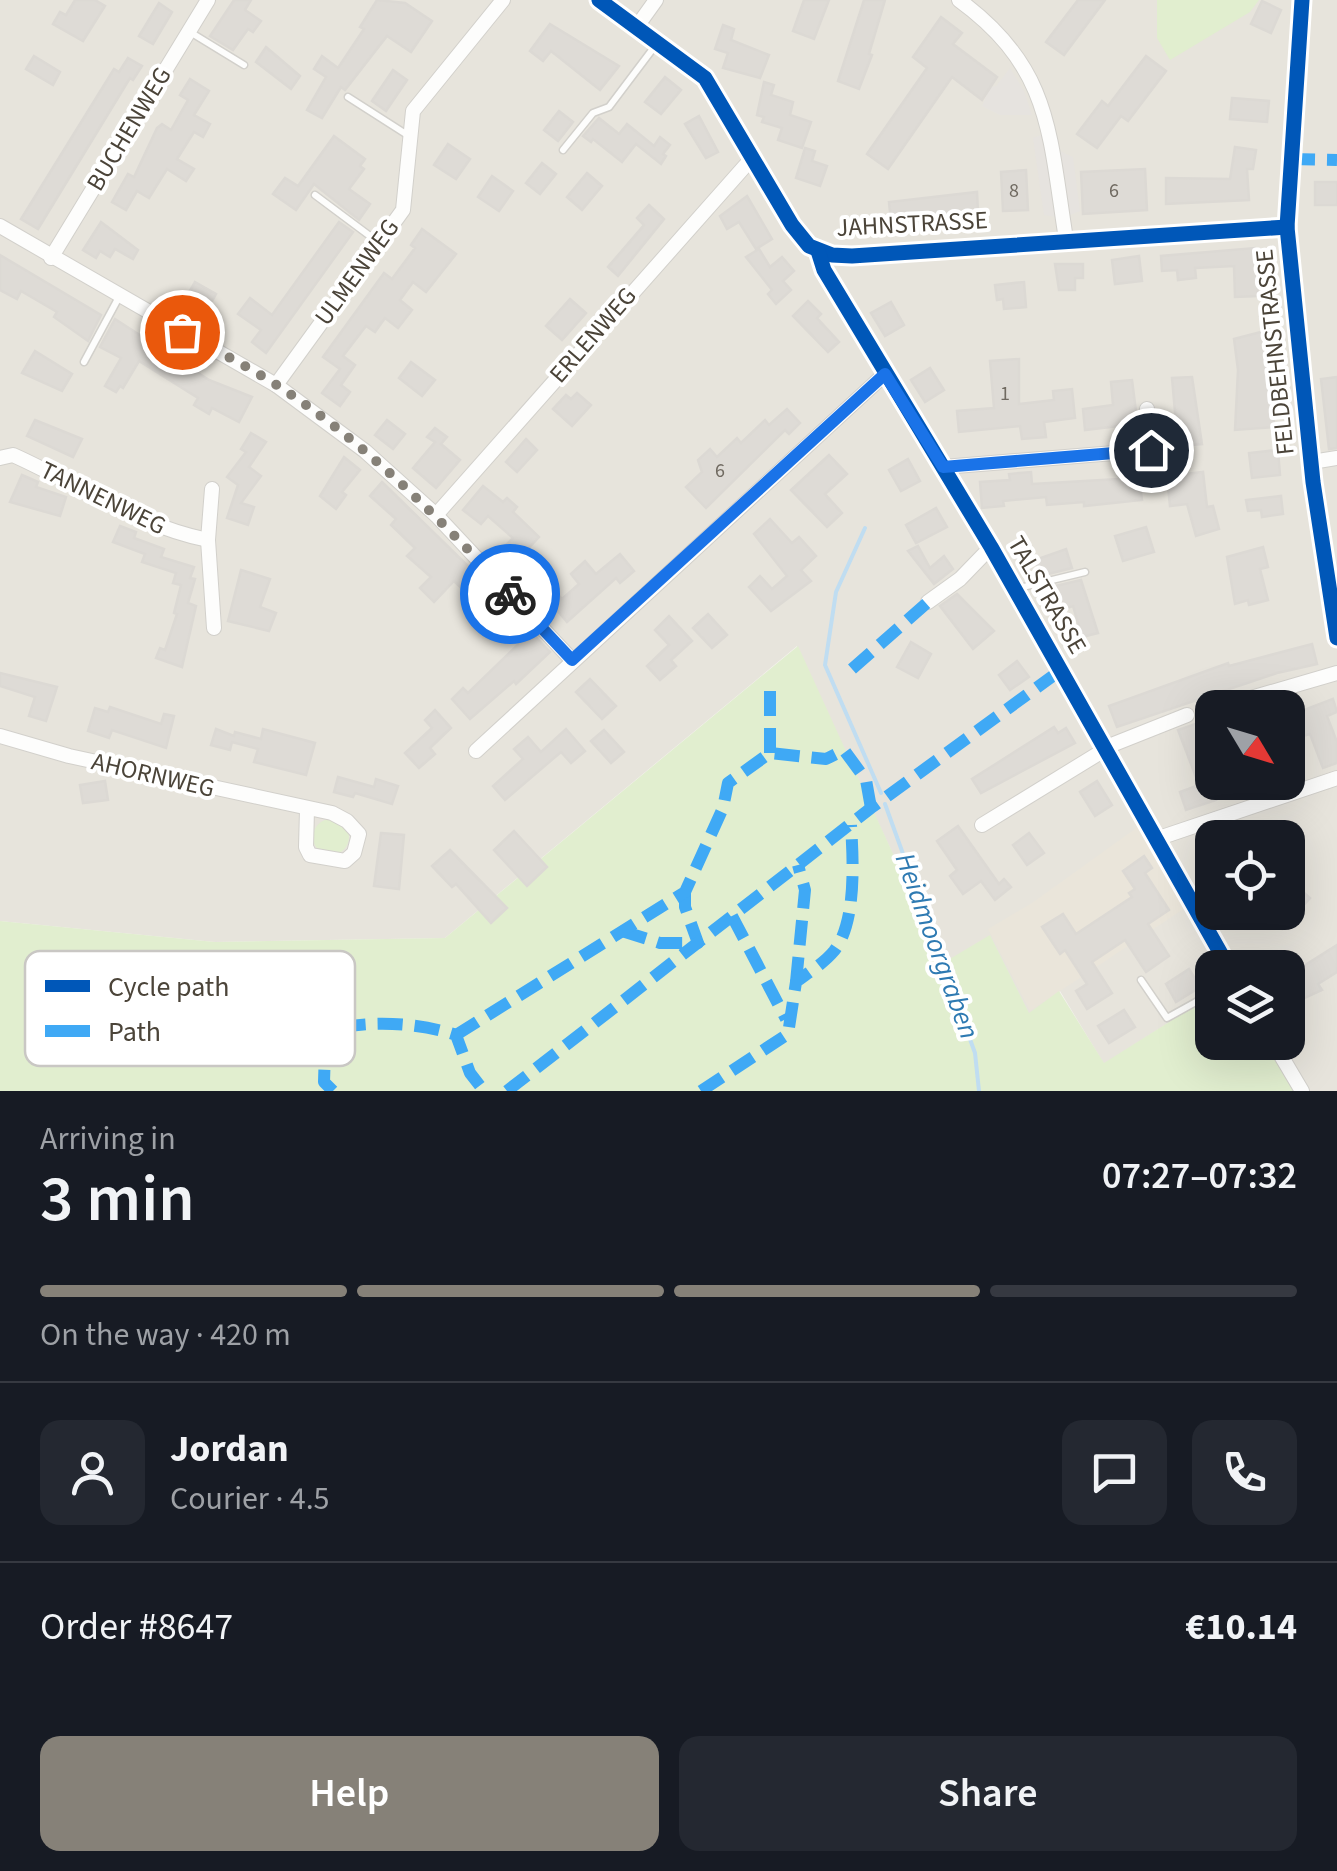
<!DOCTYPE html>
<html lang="en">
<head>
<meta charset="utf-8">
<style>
  :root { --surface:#171b24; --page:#242831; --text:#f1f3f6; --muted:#9ea1a6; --line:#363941; --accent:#868178 }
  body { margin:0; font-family:"Source Sans 3",sans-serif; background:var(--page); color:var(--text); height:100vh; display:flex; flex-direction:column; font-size:38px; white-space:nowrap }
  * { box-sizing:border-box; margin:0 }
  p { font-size:32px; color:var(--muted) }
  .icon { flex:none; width:55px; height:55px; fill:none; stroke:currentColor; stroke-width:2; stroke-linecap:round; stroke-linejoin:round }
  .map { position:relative; height:1091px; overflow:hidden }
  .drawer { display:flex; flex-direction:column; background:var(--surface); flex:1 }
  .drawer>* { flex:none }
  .needle { width:65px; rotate:128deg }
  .fabs { position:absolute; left:1195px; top:690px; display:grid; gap:20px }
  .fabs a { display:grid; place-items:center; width:110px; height:110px; border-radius:20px; background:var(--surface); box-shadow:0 10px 40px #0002; font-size:50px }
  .pin { position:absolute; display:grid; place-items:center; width:85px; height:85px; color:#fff; margin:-42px; border:5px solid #fff; border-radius:50%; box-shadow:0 2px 10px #0007 }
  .courier { position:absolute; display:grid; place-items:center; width:100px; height:100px; margin:-50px; border:8px solid #1a73e8; border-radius:50%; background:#fff; color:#222; box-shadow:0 2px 12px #0007 }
  .overview em { font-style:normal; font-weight:600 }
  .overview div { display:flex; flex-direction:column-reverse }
  .overview { display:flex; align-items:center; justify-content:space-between; height:170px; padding:0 40px }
  h1 { font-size:65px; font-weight:600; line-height:75px }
  .bar { display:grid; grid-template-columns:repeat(4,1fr); gap:15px 10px; align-content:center; height:120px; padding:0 40px }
  .bar i { height:12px; border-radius:8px; background:var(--line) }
  .bar .selected { background:var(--accent) }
  .bar p { grid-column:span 4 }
  .line { display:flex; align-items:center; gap:25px; padding:0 40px; border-top:2px solid var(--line) }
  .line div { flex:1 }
  .round { display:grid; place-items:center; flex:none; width:105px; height:105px; border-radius:20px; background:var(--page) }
  .button { display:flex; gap:20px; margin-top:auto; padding:20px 40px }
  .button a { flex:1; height:115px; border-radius:20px; background:var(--accent); color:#fff; font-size:40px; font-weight:600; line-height:115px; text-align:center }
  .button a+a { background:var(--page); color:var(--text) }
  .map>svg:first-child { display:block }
</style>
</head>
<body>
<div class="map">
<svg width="1337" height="1091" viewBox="0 0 1337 1091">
  <rect width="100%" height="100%" fill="#f4f2ee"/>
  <!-- residential -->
  <path fill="#e7e4dc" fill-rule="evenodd" d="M 0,0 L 1337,0 L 1337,1091 L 1302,1091 L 1272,1043 L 1288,1042 L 1288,968 L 1212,968 L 1212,995 L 1104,1064 L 1060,991 L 1029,1014 L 943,963 L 797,646 L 445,938 L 215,942 L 0,921 ZM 1212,708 L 1288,708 L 1288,782 L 1212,782 ZM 1212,838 L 1288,838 L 1288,912 L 1212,912 Z"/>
  <!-- education -->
  <polygon fill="#eae5da" points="1142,824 1188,906 1030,1011 988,929 1032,903"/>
  <!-- green -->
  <g fill="#e1eecf">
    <polygon points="1157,0 1259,0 1250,12 1170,60 1157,38"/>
    <polygon points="798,646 943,963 990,935 1029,1013 1059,991 1104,1063 1212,995 1212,1042 1272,1043 1302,1091 0,1091 0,921 215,942 445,938"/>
    <circle cx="331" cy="837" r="18"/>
  </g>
  <!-- parking -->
  <g fill="#e6e3df">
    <polygon points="1010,68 1024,91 1032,115 1000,115 982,106 990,87 996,86"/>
    <polygon points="1049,132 1051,147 1073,157 1080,211 1063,218 1044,215 1033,138"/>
  </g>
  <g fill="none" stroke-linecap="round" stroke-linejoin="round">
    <!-- stream -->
    <g stroke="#c0ddf1" stroke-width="4">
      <polyline points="865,528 836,592 825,665 881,793"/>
      <polyline points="885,804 975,1053 979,1091"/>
    </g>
  </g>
  <!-- building -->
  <g fill="#dedbd6" stroke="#dcd9d4" stroke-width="2.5">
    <polygon points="75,0 95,0 105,6 83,41 53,24 60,12 66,15"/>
    <polygon points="234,0 251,0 245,10 261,21 253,32 248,29 233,50 210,36"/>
    <polygon points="377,0 405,3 432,21 411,52 387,36 345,90 341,87 322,118 307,110 326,77 314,69 322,56 338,68 364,29 360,27"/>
    <polygon points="804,0 829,0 814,39 793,31"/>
    <polygon points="864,0 885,0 869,54 872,55 859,89 838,81"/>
    <polygon points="1078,0 1105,0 1064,55 1046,42"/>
    <polygon points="1262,1 1281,10 1271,33 1251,24"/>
    <polygon points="159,3 172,12 153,44 139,36"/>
    <polygon points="941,17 962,33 953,44 997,77 982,100 952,77 888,169 867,154 927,68 913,57"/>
    <polygon points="550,24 619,66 600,90 551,51 543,61 530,51"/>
    <polygon points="723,25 734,29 731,40 769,55 760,78 723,68 728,53 715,49"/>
    <polygon points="266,47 300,76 291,89 256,62"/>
    <polygon points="34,56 60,72 53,85 26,69"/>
    <polygon points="1146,56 1166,71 1128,121 1121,116 1097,148 1077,134 1102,101 1108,106"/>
    <polygon points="128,58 142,66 133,80 130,78 38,229 21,219 114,69 119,72"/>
    <polygon points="393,70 407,80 386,111 372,101"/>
    <polygon points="665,77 681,90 661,114 645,102"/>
    <polygon points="190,79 209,91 194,115 210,124 203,137 194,132 177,159 194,169 186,181 167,169 149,198 137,191 126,210 112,202 128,174 134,177 157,128 162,124 171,130 188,100 180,95"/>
    <polygon points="764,82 774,85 771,95 793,102 790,115 811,122 802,148 778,140 782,128 762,122 764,117 757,115"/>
    <polygon points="1232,98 1269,101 1267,122 1230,119"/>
    <polygon points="559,111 573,122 558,141 544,130"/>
    <polygon points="699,116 718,152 706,158 685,124"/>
    <polygon points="599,118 619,134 627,124 654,146 660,137 670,145 663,154 666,156 661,164 636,144 622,162 593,139 591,142 583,136"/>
    <polygon points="334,136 365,159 360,166 364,169 349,189 370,204 359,220 314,184 296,210 273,194 285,178 298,186"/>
    <polygon points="448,144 470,159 456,179 434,165"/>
    <polygon points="1235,147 1256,150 1253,169 1247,169 1249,200 1166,204 1166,178 1230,179"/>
    <polygon points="805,148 815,151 812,161 827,166 820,186 796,178"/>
    <polygon points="542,163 556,174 540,194 526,183"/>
    <polygon points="1145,169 1147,210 1083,214 1081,172"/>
    <polygon points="1026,170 1028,210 1003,211 1001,172"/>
    <polygon points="587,173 602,186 582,210 567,197"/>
    <polygon points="492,176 513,191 499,211 478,197"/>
    <rect x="1315" y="182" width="22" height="23"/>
    <polygon points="977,192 978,212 891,222 889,202"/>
    <polygon points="747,196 772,239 756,249 739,222 727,229 720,216"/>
    <polygon points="649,205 664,219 618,276 608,267 644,225 637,218"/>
    <polygon points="101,222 138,250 133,259 115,249 110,257 100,251 96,258 83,250"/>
    <polygon points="339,222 353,232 266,353 252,342 261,330 238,314 250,298 272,315"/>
    <polygon points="422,229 456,254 426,292 413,282 400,300 412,310 398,328 385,318 375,332 366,326 343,356 355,365 341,385 350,392 340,406 322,393 340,369 323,357 384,273 392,279 415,248 411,245"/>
    <polygon points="1255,248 1258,296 1235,297 1234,266 1195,268 1196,278 1178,280 1177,270 1162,271 1161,256"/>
    <polygon points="759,249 770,267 782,257 794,271 783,281 791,290 776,304 768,294 772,290 746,257"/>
    <polygon points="0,255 101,315 88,341 54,317 57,312 21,291 17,299 0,290"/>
    <polygon points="1139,256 1142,281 1115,284 1112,260"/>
    <polygon points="1055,264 1083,264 1083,278 1075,278 1075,290 1059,290"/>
    <polygon points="195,282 216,294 202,319 181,306"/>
    <polygon points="1024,282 1026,307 1004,309 1003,299 997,300 995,285"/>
    <polygon points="570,299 586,313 562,340 546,326"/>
    <polygon points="808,301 821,314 817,318 839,342 828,352 793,316"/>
    <polygon points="891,302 904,325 885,336 871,313"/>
    <polygon points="115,319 209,380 252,397 239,422 212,408 209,414 194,405 198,398 139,361 123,388 120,386 116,392 105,386 121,358 100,347"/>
    <polygon points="1268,330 1274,427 1235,430 1238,370 1234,339"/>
    <polygon points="35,351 72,374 62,391 22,373"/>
    <polygon points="1019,359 1019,404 1054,400 1053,391 1072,389 1075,418 1044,422 1046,437 1022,439 1020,426 959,432 957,411 994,408 990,361"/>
    <polygon points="411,362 435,380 422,396 399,378"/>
    <polygon points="930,368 944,390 925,402 911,380"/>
    <polygon points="1192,377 1202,444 1178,446 1172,378"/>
    <polygon points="1337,377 1337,448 1329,449 1321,379"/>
    <polygon points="1132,380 1139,435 1120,437 1119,426 1085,430 1083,409 1113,405 1111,382"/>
    <polygon points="577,393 591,405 572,426 553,409 566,395 571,399"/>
    <polygon points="787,409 800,423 789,434 785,430 706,508 686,487 702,472 698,460 710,449 717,457 737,438 741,443 765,420 769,425"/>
    <polygon points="35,420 82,439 73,457 27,436"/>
    <polygon points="387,420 405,434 393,449 375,435"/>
    <polygon points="435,428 447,437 441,444 460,460 436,488 413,468 435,442 427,437"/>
    <polygon points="251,433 266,442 249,467 261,476 241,503 254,507 248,525 227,518 238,485 227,477 246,452 241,449"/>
    <polygon points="526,439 537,450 517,472 506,462"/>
    <polygon points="1278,450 1280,475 1252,478 1249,453"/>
    <polygon points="829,455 847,474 825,494 842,513 827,527 791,490"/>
    <polygon points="344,457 360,470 342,492 346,495 336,509 320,496"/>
    <polygon points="908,459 920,481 901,491 889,470"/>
    <polygon points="1031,472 1032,484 1119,479 1119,474 1138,472 1142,500 1084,506 1084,502 1047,505 1046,497 1003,501 1004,506 982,508 980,482 1010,480 1009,474"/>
    <polygon points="1203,472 1207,507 1213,506 1219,529 1196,536 1187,504 1170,506 1167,476"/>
    <polygon points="22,475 38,482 36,487 66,497 60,516 10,502"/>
    <polygon points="382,482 468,566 463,572 483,589 473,599 454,581 434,602 420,588 431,577 407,556 415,548 391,525 396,519 370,496"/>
    <polygon points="483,486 503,502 507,498 517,507 513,512 539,537 521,556 507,544 513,538 488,516 481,524 463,510"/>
    <polygon points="1281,496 1283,514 1262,517 1261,510 1248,511 1246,500"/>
    <polygon points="936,508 947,527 916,543 906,525"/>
    <polygon points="770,519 792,543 799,537 816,556 801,570 811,581 771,611 749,587 760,576 772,589 787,576 754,534"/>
    <polygon points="120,526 136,532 134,538 164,549 161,557 194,567 190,578 195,579 188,603 196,606 182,667 156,658 160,648 165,650 177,614 174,613 181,585 173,583 176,573 142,562 145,554 113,542"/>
    <polygon points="1146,527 1154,552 1123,561 1115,536"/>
    <polygon points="918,546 930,568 944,556 953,569 934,584 908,551"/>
    <polygon points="1263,547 1268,567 1260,569 1268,600 1249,605 1248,600 1235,604 1227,557"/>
    <polygon points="1066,549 1072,568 1040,576 1035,560"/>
    <polygon points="620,554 634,571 620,583 616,578 567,622 556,609 551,613 542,603 555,591 562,599 579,584 571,574 585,561 596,574"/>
    <polygon points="241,570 270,579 260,607 276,613 269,631 228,621"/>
    <polygon points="1081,580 1098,633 1082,637 1073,606 1055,612 1047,588"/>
    <polygon points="957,594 994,631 973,649 940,606"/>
    <polygon points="708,614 727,635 712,648 693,628"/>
    <polygon points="669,616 692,641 671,660 676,666 660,680 647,666 669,645 655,630"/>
    <polygon points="531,632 550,652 516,684 514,681 470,719 452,699 463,688 468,693"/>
    <polygon points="911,642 931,654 918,678 897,667"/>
    <polygon points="1312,644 1317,664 1277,673 1117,727 1109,706 1228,663 1229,666"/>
    <polygon points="1017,661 1029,677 1010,690 999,675"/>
    <polygon points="0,673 57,687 46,721 29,716 35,697 0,686"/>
    <polygon points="590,679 616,706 602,719 576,692"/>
    <polygon points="1333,699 1337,712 1327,716 1337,742 1337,763 1323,768 1310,734 1288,740 1288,716"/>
    <polygon points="110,707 161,724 164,714 174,716 166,748 112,730 109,738 88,731 95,708 108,712"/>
    <polygon points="435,710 451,728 430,748 435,754 419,768 405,753 432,728 425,720"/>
    <polygon points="1201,722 1212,754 1212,766 1205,769 1216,800 1186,810 1180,792 1199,785 1178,730"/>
    <polygon points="1054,727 1058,733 1066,728 1075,743 981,793 972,779"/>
    <polygon points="216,729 234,736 235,732 261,739 263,729 315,743 306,775 254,762 258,749 232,742 230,750 211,745"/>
    <polygon points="566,729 585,751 571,763 561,752 505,800 493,786 523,759 514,749 528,737 541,752"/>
    <polygon points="604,730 624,752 611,763 591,741"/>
    <polygon points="338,777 374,787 376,779 398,786 392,804 355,793 353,797 334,792"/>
    <polygon points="105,781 108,800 83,803 80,785"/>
    <polygon points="1097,781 1112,805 1095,816 1080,792"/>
    <polygon points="958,826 999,884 1004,879 1011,887 995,900 981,881 963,894 950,876 957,870 937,841"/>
    <polygon points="514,831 547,867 527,886 494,850"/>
    <polygon points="381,833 404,835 399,889 374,886"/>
    <polygon points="1029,833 1044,853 1027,865 1013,845"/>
    <polygon points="450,850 507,908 491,923 456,884 452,887 432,866"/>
    <polygon points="1144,856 1152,868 1145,873 1169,910 1148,924 1169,956 1146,972 1125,940 1092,962 1112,993 1087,1009 1076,991 1087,984 1065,950 1060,954 1042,927 1063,914 1076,934 1132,897 1129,893 1135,889 1123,871"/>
    <polygon points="1293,883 1310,898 1282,929 1264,912 1288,912 1288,889"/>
    <polygon points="1337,945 1337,972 1318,984 1322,990 1298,1001 1288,984 1288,968 1299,961 1302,967"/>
    <polygon points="1189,969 1200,987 1176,1002 1166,984"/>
    <polygon points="1124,1010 1135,1027 1109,1043 1098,1026"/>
  </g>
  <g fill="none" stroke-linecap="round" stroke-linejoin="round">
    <!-- service casing -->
    <g stroke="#d2d0cb" stroke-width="9">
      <g id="service">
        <polyline points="190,32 244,65"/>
        <polyline points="348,97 409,136"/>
        <polyline points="563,150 593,113 609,107 658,42"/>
        <polyline points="315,195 378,242"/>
        <polyline points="84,362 119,297"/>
        <polyline points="1015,589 1085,572"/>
        <polyline points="1141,980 1167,1018 1212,993"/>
      </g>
    </g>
    <!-- minor casing -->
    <g stroke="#d2d0cb" stroke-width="16">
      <g id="minor">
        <polyline points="599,0 705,78 792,225 809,246 832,255 852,256 1287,227"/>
        <path d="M 959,0 C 1052,68 1049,134 1066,239"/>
        <polyline points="1302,0 1287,227 1313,482 1337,638"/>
        <polyline points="638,25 656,0"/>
        <polyline points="0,226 276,385 365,451 436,515 572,660"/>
        <polyline points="818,251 824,270 991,547 1229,968"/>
        <polyline points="51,258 208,0"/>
        <polyline points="276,385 403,210 413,111 503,0"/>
        <path d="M 0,458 L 13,455 C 78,484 138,526 208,540"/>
        <polyline points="1312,462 1337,458"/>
        <polyline points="943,467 1151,450 1147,409"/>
        <polyline points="212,489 208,540 214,628"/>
        <polyline points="436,515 753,157"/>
        <polyline points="928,602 960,579 991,547"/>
        <polyline points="1251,698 1337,673"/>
        <polyline points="0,736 69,756 332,813 347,821 359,834 354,853 345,861 310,855 306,847 307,810"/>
        <polyline points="476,751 885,374"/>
        <polyline points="982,825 1114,744 1187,715"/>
        <polyline points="1159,838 1337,778"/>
        <polyline points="1273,1042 1302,1091"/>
      </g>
    </g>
    <!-- service -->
    <use href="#service" stroke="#fdfdfc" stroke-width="6"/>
    <!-- minor -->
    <use href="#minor" stroke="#fdfdfc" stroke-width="14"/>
    <!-- quiet -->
    <g stroke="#3fa9f5" stroke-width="12" stroke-dasharray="25 12" stroke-linecap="butt">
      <polyline points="1290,159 1337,160"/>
      <polyline points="852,669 928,602"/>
      <polyline points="770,753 770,682"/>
      <polyline points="732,916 786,1019"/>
      <polyline points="622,931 660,943 698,943 685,907 685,892"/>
      <polyline points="796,982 805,890 798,865"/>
      <polyline points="456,1035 685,892 723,808 728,783 770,753 826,759 844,750 866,780 871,808"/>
      <path d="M 333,1091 L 324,1082 L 325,1050 L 335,1029 C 372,1020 420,1023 456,1035 L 470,1073 L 484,1091"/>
      <polyline points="507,1091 871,808 1061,670"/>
      <path d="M 701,1091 L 788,1034 L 796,982 C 808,973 824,963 834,951 C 857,922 853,859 851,825"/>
    </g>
    <!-- cycleway casing -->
    <g stroke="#fff" stroke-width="21">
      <g id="cycleway">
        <polyline points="599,0 705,78 792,225 809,246 832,255 852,256 1287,227"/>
        <polyline points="1302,0 1287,227 1313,482 1337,638"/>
        <polyline points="818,251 824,270 991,547 1229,968"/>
      </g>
    </g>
    <!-- cycleway -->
    <use href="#cycleway" stroke="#0057b8" stroke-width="15"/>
  </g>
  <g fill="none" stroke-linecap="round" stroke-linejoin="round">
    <!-- done -->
    <path stroke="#868178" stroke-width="10" stroke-dasharray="0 18" d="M 182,332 C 213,349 245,365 275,384 C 364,441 438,517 510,594"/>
    <!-- route -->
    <polyline stroke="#1a73e8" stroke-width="12" points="510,594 572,660 885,374 943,467 1151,450"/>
  </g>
  <g text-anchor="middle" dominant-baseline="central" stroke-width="8" stroke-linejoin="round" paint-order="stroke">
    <!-- number labels -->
    <g font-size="20" fill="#706a61">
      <text x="1014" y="191">8</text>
      <text x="1114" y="191">6</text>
      <text x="1005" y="394">1</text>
      <text x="720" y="471">6</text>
    </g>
    <!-- street labels -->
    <g font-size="25" fill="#4b4439" stroke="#fff">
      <text transform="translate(129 129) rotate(-59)">BUCHENWEG</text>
      <text transform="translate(912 224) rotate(-3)">JAHNSTRASSE</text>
      <text transform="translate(357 272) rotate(-54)">ULMENWEG</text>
      <text transform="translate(593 335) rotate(-49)">ERLENWEG</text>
      <text transform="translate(1275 352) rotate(-96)">FELDBEHNSTRASSE</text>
      <text transform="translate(103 498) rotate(26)">TANNENWEG</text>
      <text transform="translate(1047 595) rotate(60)">TALSTRASSE</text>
      <text transform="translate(153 775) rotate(13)">AHORNWEG</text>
    </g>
    <!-- water labels -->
    <g font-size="28" font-style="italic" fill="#2e7ab2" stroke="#fff">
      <text transform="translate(937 946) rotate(70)">Heidmoorgraben</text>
    </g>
  </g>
  <!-- legend -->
  <rect x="25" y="951" width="330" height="115" rx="15" fill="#fff" stroke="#c9c7c4" stroke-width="2.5"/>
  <rect x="45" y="980" width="45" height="12" fill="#0057b8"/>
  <rect x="45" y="1025" width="45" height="12" fill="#3fa9f5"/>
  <g font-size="28" fill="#4b4439">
    <text x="108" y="996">Cycle path</text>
    <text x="108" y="1041">Path</text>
  </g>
</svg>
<div class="fabs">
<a><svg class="needle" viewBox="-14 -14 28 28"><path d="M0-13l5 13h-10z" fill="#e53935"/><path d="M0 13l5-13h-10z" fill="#9ea1a6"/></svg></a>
<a><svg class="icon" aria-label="locate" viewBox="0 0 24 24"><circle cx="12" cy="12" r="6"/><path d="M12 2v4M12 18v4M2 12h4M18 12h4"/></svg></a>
<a><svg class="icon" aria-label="layers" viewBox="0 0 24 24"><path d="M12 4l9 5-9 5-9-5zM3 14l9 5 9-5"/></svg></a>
</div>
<div class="pin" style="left:182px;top:332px;background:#ea580c"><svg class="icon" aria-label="bag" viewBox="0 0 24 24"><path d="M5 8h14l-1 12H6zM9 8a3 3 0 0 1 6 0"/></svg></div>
<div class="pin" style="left:1151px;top:450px;background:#1f2937"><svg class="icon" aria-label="home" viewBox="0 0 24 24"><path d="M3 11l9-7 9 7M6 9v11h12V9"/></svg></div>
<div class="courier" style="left:510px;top:594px"><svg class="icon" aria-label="bike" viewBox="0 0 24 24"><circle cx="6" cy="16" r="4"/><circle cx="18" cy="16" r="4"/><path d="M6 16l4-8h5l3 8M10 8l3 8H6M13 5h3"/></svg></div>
</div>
<section class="drawer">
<div class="overview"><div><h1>3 min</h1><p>Arriving in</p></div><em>07:27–07:32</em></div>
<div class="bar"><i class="selected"></i><i class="selected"></i><i class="selected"></i><i></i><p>On the way · 420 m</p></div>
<div class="line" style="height:180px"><a class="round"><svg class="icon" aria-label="person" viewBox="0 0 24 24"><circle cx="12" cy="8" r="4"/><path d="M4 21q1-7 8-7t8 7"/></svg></a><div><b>Jordan</b><p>Courier · 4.5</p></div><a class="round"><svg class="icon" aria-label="chat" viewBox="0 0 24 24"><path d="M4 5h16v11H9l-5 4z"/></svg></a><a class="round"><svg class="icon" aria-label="phone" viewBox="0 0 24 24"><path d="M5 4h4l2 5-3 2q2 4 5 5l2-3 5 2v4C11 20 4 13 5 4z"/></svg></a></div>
<div class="line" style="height:130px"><div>Order #8647</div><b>€10.14</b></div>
<div class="button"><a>Help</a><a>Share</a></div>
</section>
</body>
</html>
